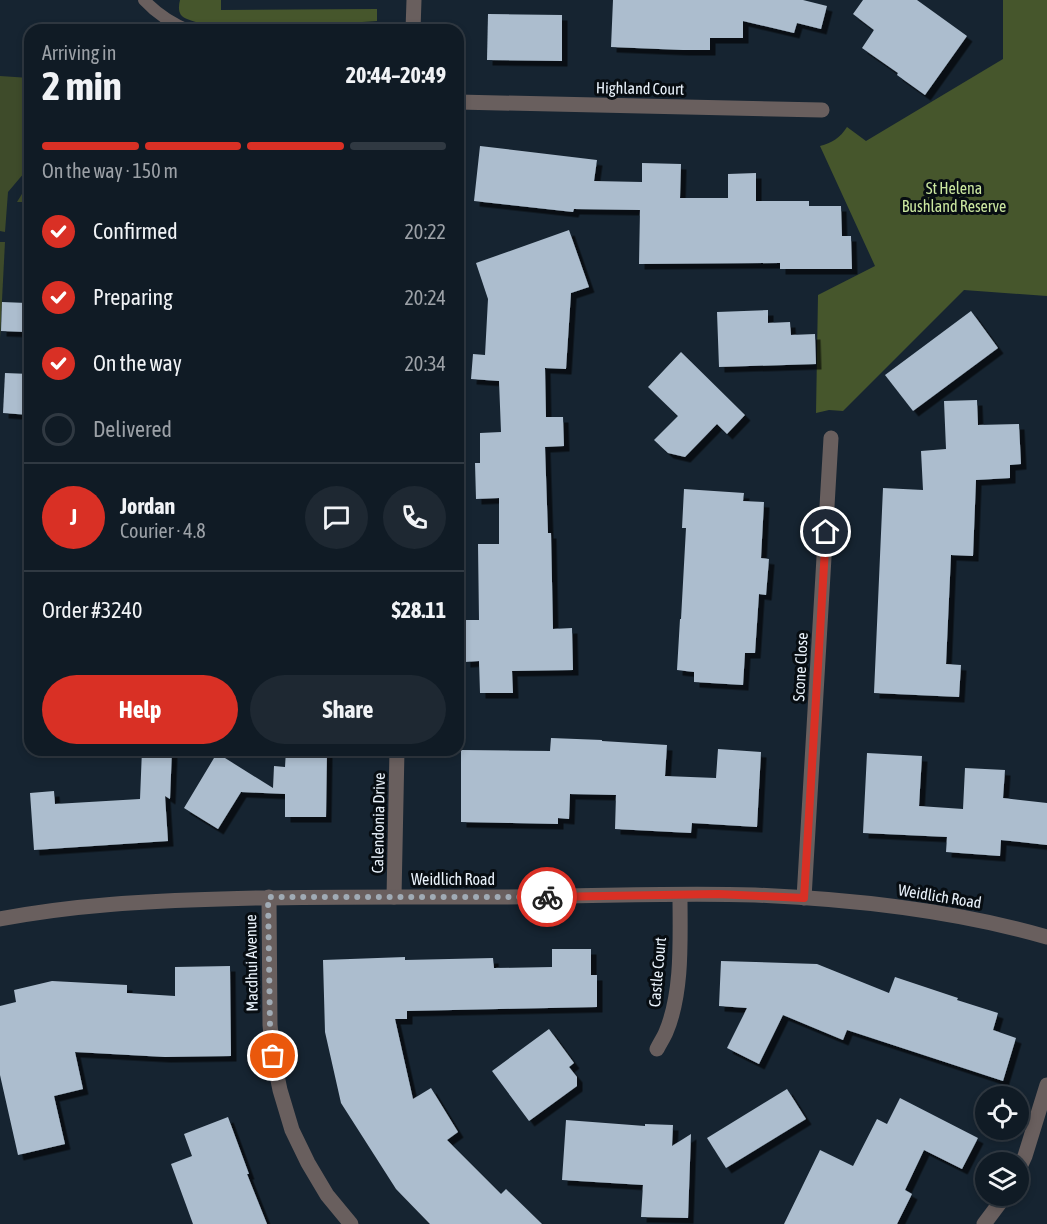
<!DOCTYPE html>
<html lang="en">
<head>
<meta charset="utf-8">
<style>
  :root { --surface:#101b25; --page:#1e2832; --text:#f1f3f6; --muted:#9ca1a7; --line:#303942; --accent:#d93025 }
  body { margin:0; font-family:"Asap Condensed",sans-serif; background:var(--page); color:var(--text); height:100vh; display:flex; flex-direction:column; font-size:22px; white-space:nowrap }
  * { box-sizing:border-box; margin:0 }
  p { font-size:20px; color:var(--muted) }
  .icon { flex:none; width:33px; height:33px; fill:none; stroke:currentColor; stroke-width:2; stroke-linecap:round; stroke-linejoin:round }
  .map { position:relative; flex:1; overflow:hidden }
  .drawer { position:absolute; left:24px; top:24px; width:440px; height:732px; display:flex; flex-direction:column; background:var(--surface); border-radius:18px; box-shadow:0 3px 9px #0003,0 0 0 2px var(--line) }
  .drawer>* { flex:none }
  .controls { position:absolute; left:975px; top:1086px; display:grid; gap:12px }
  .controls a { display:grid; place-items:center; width:54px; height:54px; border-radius:50%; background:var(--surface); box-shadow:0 3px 9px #0003,0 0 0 2px var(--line); font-size:30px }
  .pin { position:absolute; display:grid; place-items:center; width:51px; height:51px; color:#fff; margin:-26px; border:3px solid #fff; border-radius:50%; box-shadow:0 2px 6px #0007 }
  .courier { position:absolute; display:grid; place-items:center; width:60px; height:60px; margin:-30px; border:4px solid #d93025; border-radius:50%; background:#fff; color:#222; box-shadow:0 2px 8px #0007 }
  .headline em { font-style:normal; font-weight:700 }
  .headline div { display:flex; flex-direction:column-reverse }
  .headline { display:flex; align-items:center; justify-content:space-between; height:102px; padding:0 18px }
  h1 { font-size:39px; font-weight:700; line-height:45px }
  .bar { display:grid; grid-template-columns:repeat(4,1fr); gap:9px 6px; align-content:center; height:72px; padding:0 18px }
  .bar i { height:8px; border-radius:4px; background:var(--line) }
  .bar .selected { background:var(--accent) }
  .bar p { grid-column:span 4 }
  .line { display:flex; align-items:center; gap:15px; padding:0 18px; border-top:2px solid var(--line) }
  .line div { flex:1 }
  .round { display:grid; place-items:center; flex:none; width:63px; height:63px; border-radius:32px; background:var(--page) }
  ol { padding:0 18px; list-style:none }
  li { display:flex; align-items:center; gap:18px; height:66px }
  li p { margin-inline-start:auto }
  li .icon { padding:6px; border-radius:50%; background:var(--accent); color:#fff; stroke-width:4 }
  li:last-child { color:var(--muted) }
  li i { width:33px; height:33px; border:3px solid var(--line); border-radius:50% }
  .button { display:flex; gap:12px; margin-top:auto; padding:12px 18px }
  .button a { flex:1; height:69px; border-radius:36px; background:var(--accent); color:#fff; font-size:24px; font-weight:700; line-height:69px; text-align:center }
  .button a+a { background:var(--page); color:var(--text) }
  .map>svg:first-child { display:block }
</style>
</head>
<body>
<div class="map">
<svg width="1047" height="1224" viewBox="0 0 1047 1224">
  <defs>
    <filter id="shadow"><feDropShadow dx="5.5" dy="5.5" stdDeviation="0" flood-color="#0009"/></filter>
  </defs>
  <rect width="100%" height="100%" fill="#162431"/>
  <!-- green -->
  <g fill="#3e4b2a">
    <polygon points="0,76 30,78 30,166 8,192 5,232 0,231"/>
    <polygon points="30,181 30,202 17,202"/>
    <polygon points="0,242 5,242 0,339"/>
  </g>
  <!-- forest -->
  <g fill="#46562c">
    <path d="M 180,0 L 221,0 L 221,10 L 377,9 L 377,21 C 338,24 299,24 261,24 C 241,25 204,27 187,19 C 178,16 178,8 180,0 Z"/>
    <path d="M 1003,0 L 1047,0 L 1047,296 L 964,290 L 843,411 L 829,410 L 816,413 L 818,295 L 875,266 L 820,146 C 832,143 840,138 847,127 L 866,141 L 1003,59 Z"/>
  </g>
  <!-- building -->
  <g fill="#acbdce" filter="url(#shadow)">
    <polygon points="613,0 803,0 827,6 821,29 797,23 794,33 743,21 743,38 710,38 710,50 683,50 611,47"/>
    <polygon points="863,0 917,0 967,36 925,95 897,75 898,73 862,48 874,30 853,14"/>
    <polygon points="488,14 562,15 562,61 487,60"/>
    <polygon points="480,146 597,160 594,181 642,182 642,163 681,164 680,198 728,198 728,174 756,173 756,201 809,201 809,206 841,206 842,236 851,236 852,269 780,269 780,263 639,264 640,210 574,209 573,212 474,201"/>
    <polygon points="569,230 589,287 571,293 566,369 545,368 546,417 563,417 564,446 545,447 548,533 551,533 553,629 572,628 573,670 512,671 513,693 480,693 479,661 465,662 464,620 479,620 478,544 499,544 499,498 476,499 475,463 480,463 480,433 501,432 499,381 471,379 473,354 485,355 488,299 476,263"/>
    <polygon points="2,302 27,303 26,332 1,331"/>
    <polygon points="768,310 768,323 790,322 791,335 815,334 816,364 719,367 717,312"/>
    <polygon points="971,311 998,348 913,411 885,375"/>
    <polygon points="681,352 745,415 727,434 717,424 685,457 668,453 654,440 678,416 648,387"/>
    <polygon points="5,373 30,374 30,415 3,413"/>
    <polygon points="977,400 978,425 1019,424 1021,464 1010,465 1010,478 976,480 973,556 951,555 946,664 961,665 959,697 874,693 883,488 923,490 921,451 946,449 944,401"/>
    <polygon points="684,489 744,493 743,501 764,502 761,558 769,559 766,595 759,594 755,653 745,653 743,685 694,682 694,672 677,670 680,619 681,619 686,528 682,528"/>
    <polygon points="551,738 602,740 602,741 667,745 665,776 716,778 718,749 761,752 757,827 692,823 691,833 615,829 616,795 570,794 569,819 558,818 558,824 461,822 461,750 550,751"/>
    <polygon points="142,750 172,750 170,799 165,796 168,841 34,850 30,793 54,791 55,804 140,799"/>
    <polygon points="286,750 327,750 326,817 285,817 285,794 241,792 218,829 184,808 217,753 273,788 274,766 285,767"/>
    <polygon points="867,753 922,756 919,806 963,809 965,768 1005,770 1003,798 1047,803 1047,845 1001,840 1000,856 946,852 947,837 863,833"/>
    <polygon points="552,949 591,949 591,975 597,975 597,1007 407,1011 407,1019 395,1019 413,1099 431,1088 458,1132 447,1140 501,1194 506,1189 542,1224 430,1224 396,1189 341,1103 325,1032 323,960 405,957 405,960 493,958 494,968 552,967"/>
    <polygon points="721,961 817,964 889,993 895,977 958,998 957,1000 998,1013 993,1030 1016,1038 1003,1081 847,1030 843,1040 783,1015 759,1064 727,1048 747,1008 719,1006"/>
    <polygon points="230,966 231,1056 165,1057 75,1052 83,1089 54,1096 65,1144 18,1155 0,1075 0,1006 16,1002 14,990 52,981 127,985 127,993 175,996 175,967"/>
    <polygon points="549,1029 574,1063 569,1067 577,1077 577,1086 529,1121 492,1071"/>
    <polygon points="787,1089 806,1119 726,1168 707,1138"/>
    <polygon points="900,1098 978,1138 962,1169 924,1150 905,1190 912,1194 897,1224 784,1224 820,1150 853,1166 877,1119 887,1124"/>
    <polygon points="228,1117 249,1174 247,1174 267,1224 193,1224 171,1164 192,1156 184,1134"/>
    <polygon points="566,1120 645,1126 645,1124 673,1125 672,1146 691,1134 688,1218 641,1217 643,1185 562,1180"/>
  </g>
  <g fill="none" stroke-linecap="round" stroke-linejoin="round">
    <!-- service -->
    <path stroke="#695f5e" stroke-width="12" d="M 144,0 C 157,14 171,23 188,30"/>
    <!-- minor -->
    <g stroke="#695f5e" stroke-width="15">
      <polyline points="413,30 414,0"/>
      <polyline points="458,102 822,110"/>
      <polyline points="269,897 270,1025 273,1056 280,1090 292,1130 308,1163 327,1195 351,1224"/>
      <polyline points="394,897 397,750"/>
      <polyline points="804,898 831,438"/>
      <path d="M 657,1049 C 660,1043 664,1037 666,1032 C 683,992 680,938 680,895"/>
      <polyline points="1018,1171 1025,1156 1047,1085"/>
      <polyline points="984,1224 1005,1196"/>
    </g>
    <!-- tertiary -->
    <path stroke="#695f5e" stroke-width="15" d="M 0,919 C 73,905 147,901 221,899 C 311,896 401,897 490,897 C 578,897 667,892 755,895 C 852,899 953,910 1047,937"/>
  </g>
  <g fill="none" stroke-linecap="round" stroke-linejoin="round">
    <!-- done -->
    <polyline stroke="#a0abb5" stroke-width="6" stroke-dasharray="0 10.8" points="273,1056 270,1025 268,897 547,897"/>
    <!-- route -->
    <polyline stroke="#d93025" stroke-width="8" points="547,897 718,894 804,898 826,532"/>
  </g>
  <g text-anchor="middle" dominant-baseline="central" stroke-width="6" stroke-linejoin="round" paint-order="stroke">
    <!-- street labels -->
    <g font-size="16" fill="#eaf3fc" stroke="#070d12">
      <text transform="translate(640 88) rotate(1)">Highland Court</text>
      <text transform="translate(800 667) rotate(-87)">Scone Close</text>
      <text transform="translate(378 823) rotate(-89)">Calendonia Drive</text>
      <text x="453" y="879">Weidlich Road</text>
      <text transform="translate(940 896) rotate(9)">Weidlich Road</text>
      <text transform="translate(251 963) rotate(-91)">Macdhui Avenue</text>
      <text transform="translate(657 972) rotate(-85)">Castle Court</text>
    </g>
    <!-- park labels -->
    <g font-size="16" fill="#cae69f" stroke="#070d12">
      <text x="954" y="188">St Helena<tspan x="954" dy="18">Bushland Reserve</tspan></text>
    </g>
  </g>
</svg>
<div class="controls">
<a><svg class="icon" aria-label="locate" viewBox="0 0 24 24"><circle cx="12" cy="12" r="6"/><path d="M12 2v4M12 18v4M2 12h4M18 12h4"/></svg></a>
<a><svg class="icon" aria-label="layers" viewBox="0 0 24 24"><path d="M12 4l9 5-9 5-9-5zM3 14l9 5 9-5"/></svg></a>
</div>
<div class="pin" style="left:273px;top:1056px;background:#ea580c"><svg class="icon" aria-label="bag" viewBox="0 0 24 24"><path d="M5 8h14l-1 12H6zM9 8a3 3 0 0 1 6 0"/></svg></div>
<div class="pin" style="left:826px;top:532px;background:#1f2937"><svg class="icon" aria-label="home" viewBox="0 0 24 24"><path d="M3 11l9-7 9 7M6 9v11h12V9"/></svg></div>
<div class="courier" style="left:547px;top:897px"><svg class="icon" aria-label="bike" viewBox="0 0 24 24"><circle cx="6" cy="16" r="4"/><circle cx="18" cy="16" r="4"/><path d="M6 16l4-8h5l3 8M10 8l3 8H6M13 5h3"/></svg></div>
<section class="drawer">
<div class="headline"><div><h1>2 min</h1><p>Arriving in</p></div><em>20:44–20:49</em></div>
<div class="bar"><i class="selected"></i><i class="selected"></i><i class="selected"></i><i></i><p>On the way · 150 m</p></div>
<ol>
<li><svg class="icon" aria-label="check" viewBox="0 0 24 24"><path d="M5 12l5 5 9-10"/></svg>Confirmed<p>20:22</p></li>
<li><svg class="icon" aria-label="check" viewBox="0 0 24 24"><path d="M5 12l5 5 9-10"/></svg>Preparing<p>20:24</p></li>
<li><svg class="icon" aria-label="check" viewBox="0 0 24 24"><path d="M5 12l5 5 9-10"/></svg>On the way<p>20:34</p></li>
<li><i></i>Delivered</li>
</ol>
<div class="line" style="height:108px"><b class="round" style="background:var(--accent);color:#fff">J</b><div><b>Jordan</b><p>Courier · 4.8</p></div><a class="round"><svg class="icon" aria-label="chat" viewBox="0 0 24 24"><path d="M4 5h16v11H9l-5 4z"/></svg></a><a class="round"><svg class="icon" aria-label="phone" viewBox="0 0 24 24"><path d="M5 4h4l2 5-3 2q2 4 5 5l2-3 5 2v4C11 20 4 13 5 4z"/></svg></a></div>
<div class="line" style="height:78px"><div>Order #3240</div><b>$28.11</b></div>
<div class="button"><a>Help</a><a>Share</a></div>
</section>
</div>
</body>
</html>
